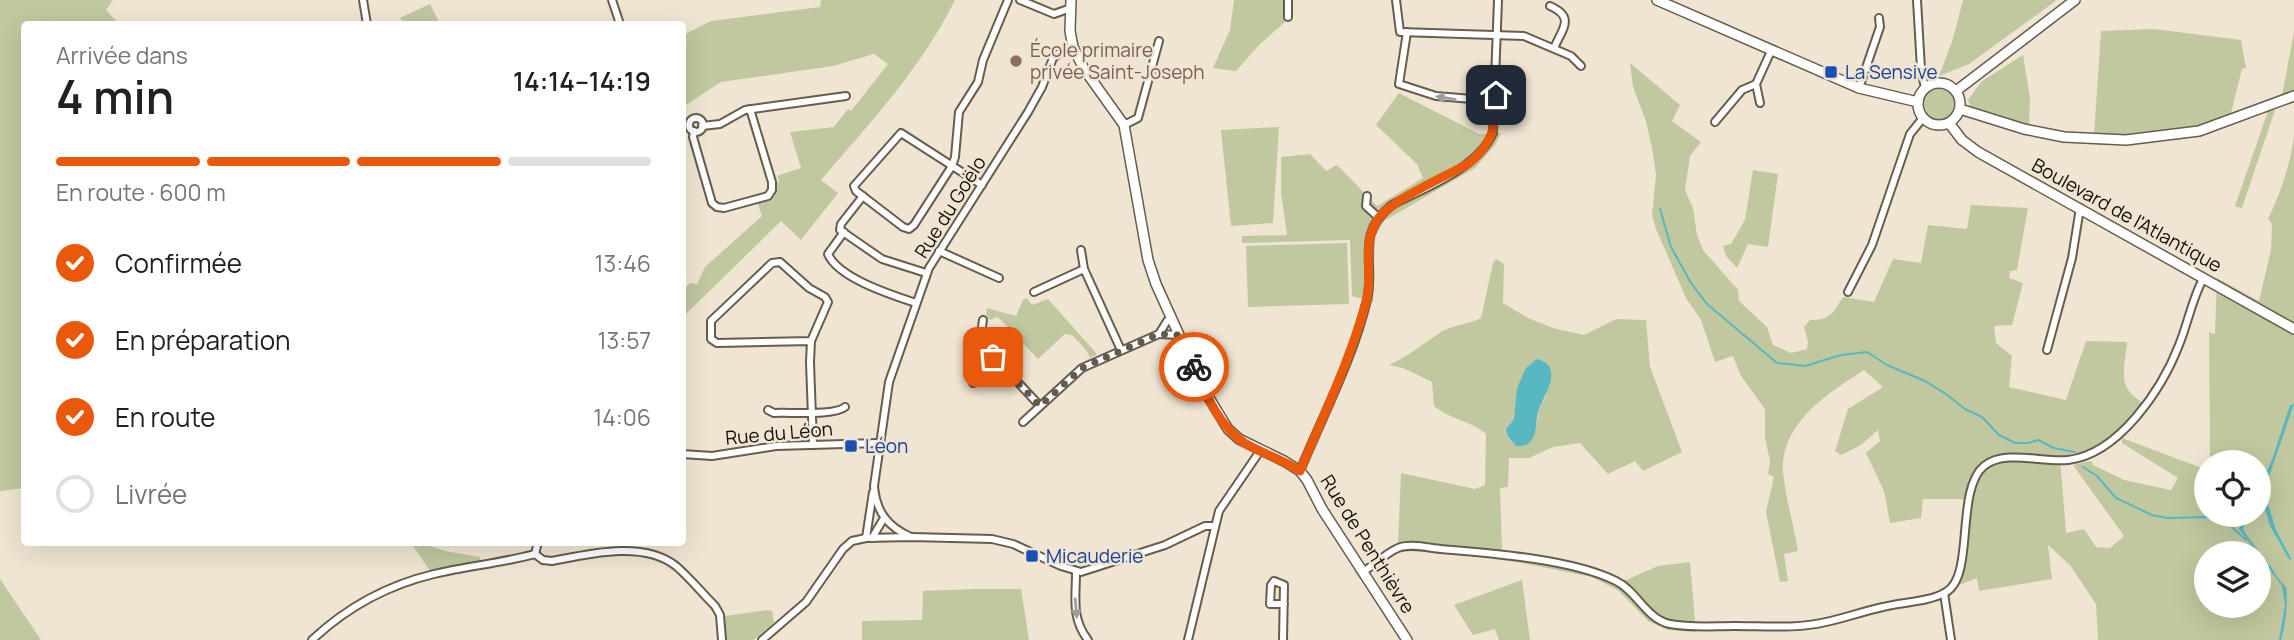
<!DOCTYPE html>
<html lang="fr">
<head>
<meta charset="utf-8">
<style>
  :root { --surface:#fff; --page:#f6f6f6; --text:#202124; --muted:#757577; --line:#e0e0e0; --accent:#ea580c }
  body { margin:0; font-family:Manrope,sans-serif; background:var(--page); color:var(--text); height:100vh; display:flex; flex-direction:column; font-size:26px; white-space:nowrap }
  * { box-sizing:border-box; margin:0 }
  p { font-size:23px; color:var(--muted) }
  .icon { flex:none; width:38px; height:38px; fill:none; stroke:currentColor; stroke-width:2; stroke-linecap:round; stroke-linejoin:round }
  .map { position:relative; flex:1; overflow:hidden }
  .side { position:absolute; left:21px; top:21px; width:665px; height:525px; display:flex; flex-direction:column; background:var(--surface); border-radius:7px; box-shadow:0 7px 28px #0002 }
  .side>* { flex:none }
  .buttons { position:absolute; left:2194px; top:450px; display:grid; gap:14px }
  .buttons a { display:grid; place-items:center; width:77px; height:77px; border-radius:50%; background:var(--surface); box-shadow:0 7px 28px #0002; font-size:35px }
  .pin { position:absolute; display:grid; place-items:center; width:60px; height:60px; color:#fff; margin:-30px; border-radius:14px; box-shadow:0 4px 10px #0006 }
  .courier { position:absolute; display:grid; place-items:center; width:70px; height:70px; margin:-35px; border:5px solid #ea580c; border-radius:50%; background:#fff; color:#222; box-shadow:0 2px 9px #0007 }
  .head em { font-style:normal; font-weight:600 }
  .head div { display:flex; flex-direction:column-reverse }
  .head { display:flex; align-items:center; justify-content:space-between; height:119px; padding:0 35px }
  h1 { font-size:46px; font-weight:600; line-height:52px }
  .bar { display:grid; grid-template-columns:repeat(4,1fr); gap:10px 7px; align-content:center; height:84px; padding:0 35px }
  .bar i { height:9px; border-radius:5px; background:var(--line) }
  .bar .current { background:var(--accent) }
  .bar p { grid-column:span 4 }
  ol { padding:0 35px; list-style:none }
  li { display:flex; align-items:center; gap:21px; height:77px }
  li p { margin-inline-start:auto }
  li .icon { padding:7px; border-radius:50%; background:var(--accent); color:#fff; stroke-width:4 }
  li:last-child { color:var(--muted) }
  li i { width:38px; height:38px; border:4px solid var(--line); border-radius:50% }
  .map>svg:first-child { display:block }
</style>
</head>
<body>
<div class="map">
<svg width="2294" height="640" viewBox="0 0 2294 640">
  <rect width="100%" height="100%" fill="#f0e5d2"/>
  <!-- green -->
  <g fill="#c1c89f" fill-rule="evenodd">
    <polygon points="0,0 113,0 106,10 119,24 24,24 24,488 0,491"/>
    <path d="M 821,0 L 955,0 C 922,67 870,123 821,180 L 838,193 L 801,240 L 781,221 L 683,317 L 682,291 L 690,283 L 697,284 L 705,267 L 762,216 L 757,202 L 775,190 L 775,183 L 779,182 L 777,176 L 801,168 L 790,132 L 834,127 L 848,109 L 851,111 L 888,64 L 874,54 L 833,66 L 721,82 L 683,107 L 683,35 L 711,21 L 820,7 Z"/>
    <polygon points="1234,0 1284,0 1285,22 1259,45 1236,71 1213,68 1230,30"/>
    <polygon points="1963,0 2057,0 1969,64 1939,76 1952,42"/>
    <polygon points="430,4 440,24 404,24 400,18"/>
    <path d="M 2154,29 L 2241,40 L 2246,68 L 2242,69 L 2228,125 C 2184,141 2145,143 2098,145 L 2100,136 L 2094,135 L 2101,31 Z"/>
    <polygon points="2294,32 2294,101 2280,106"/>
    <polygon points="2023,55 2030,98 2029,125 1971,108 1968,100 1982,81"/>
    <path d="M 1630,63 L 1680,105 L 1672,121 L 1701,142 L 1690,156 L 1685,190 L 1693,208 L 1697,235 L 1703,250 L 1738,290 L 1739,301 L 1767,327 L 1773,345 L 1791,353 L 1807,349 L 1808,342 L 1804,327 L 1810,320 C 1831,320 1833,313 1843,297 L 1874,302 L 1893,259 L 1921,263 L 1928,225 L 1967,229 L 1971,205 L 2028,208 L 2017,270 L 2010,271 L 2009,278 L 2023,283 L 2012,325 L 1994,326 L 1996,343 L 2012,356 L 2009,387 L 2066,400 L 2086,341 L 2127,342 C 2125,367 2116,388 2142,402 C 2113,437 2106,448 2060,457 L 2066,533 L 2084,529 L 2096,547 L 2110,548 L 2124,536 L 2073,465 L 2091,461 L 2093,465 L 2124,480 L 2171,490 L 2178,478 L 2122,443 L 2122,438 L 2207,470 L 2207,514 L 2259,514 L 2259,462 L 2210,462 L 2209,332 L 2215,334 L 2217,278 L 2259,301 L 2271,250 L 2272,224 L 2268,219 C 2281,192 2290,166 2294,136 L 2294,640 L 2098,640 L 2096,604 L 2070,565 L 2048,545 L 2052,579 L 1979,591 L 1977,578 L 1959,585 L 1966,557 L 1972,502 L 1962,499 L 1923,499 L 1921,518 L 1890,523 L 1884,491 L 1866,453 L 1880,441 L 1878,430 L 1861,445 L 1841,455 L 1835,451 L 1848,409 L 1883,387 L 1864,370 C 1829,393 1781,422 1783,471 C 1785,497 1794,525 1798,551 L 1784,554 L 1788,581 L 1780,582 L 1766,512 L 1774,477 L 1768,474 L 1770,461 L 1765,438 L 1765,409 L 1741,376 L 1733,356 L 1715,362 L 1701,320 L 1686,298 L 1656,229 L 1652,215 L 1656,175 L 1653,153 L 1646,121 L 1633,87 ZM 2207,553 L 2259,553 L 2259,606 L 2207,606 Z"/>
    <circle cx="1939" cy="104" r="15"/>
    <polygon points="1399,93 1479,134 1501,133 1496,144 1475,168 1384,221 1375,237 1373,302 1352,296 1350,240 1242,243 1242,236 1287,235 1281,193 1281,157 1310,154 1326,171 1337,165 1377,206 1423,178 1417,164 1376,125"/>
    <polygon points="2276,107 2242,208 2235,206 2268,111"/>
    <polygon points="1279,127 1273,223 1231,226 1221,130"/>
    <polygon points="1753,170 1778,174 1768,247 1748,244 1737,268 1726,256 1723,246 1731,244 1745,220"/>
    <polygon points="1347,243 1349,304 1248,307 1246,246"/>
    <path d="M 1496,259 L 1504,264 L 1503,303 L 1528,318 L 1553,328 L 1584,335 L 1616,319 L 1646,320 L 1650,367 L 1682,452 L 1643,471 L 1635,461 L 1608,474 L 1580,443 L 1553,447 L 1529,458 L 1509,458 L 1508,487 L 1500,488 L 1502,550 C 1545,561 1581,563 1624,581 L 1658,566 L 1690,562 L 1696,632 L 1668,630 L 1648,621 L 1619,591 L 1592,577 L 1517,562 L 1428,550 L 1400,551 L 1359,578 L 1354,571 L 1398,544 L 1401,473 L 1475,489 L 1485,485 L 1486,434 C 1470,420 1449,419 1434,406 L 1432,382 L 1403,368 L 1389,365 C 1408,356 1422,345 1438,334 C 1450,325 1468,325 1481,318 L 1493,263 ZM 1547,394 L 1539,409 L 1535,431 L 1510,423 Z"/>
    <polygon points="1027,298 1032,305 1048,299 1097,354 1090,358 1086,350 1072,335 1065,334 1038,359 1000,319 997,317 990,320 986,316 987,308 1016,316 1023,300"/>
    <polygon points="411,543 422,543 445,551 480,557 481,568 467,570 466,565 430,571"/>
    <polygon points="0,579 41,640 0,640"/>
    <polygon points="1522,580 1530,640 1499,640 1495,629 1473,635 1454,605"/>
    <polygon points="975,589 1021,589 1029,640 862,640 862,621 922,620 923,591"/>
    <polygon points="768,610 772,611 774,623 754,640 725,640 725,616"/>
  </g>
  <!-- water -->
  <g fill="#57b8c2">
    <path d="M 1537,359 C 1564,366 1546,392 1539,409 C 1535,419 1538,432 1531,441 C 1527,446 1522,446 1516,446 L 1508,436 L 1506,429 L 1514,419 L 1517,388 L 1526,368 Z"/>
    <polygon points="2294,404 2264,491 2276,530 2291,558 2290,561 2270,526 2259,488 2272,460 2290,405"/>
    <path d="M 2244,515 L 2247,515 L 2243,529 C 2250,542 2260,551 2268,563 C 2274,571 2278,580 2286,587 C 2288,603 2286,624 2281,640 L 2279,640 L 2285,605 L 2282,586 L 2239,529 Z"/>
  </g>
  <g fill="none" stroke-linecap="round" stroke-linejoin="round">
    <!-- stream -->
    <g stroke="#57b8c2" stroke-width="2">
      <polyline points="1660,209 1671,247 1691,283 1707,304 1777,363 1805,366 1841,355 1867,352 1887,365 1925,381 1946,394 1965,409 1982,417 1999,435 2015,443 2028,443 2038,440 2054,448 2075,452"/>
      <polyline points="2083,467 2097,476 2116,498 2152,515 2167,518 2207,517 2225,521 2246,540"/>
    </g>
    <!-- street casing -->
    <g stroke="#675d4d" stroke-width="10">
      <g id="street">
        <polyline points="363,0 367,24"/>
        <polyline points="612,0 620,24"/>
        <polyline points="1020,0 1054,14 1071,8"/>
        <polyline points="1396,0 1400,32 1524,36 1571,56 1581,66"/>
        <polyline points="1917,0 1921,69 1925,88"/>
        <path d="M 1550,6 C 1575,17 1563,28 1554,48"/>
        <polyline points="1288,17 1288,0"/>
        <polyline points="1407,32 1399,84 1436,96 1496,101"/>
        <polyline points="1756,84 1760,103"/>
        <polyline points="1859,88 1880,27 1879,18"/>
        <circle cx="696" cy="125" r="7"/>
        <polyline points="1715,122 1742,90 1756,84 1772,49"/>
        <polyline points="1124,125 1138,118 1159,41"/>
        <polyline points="702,126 720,124 745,110 846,96"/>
        <polyline points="694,131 693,137 712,203 717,207 724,208 768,196 772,190 772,182 750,109"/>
        <polyline points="982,185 901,133 854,186 856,191 903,227 909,229 914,225 952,166 955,157 959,112 978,82 983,60 1008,0"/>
        <polyline points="863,196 841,224 840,230 882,259 926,273"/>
        <polyline points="1367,196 1366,206 1379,218"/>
        <path d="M 844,232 L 828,254 C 838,278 892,295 916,303"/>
        <polyline points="1081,250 1084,269"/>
        <polyline points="939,251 999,278"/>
        <polyline points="1034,292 1084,269 1121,350"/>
        <polyline points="1848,292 1872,245 1910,134 1923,118"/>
        <polyline points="1171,319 1167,321 1159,334 1179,335"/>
        <polyline points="983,320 980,339 984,346 1040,406"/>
        <polyline points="811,341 717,343 711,339 711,321 772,263 780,262 809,288 825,297 828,302 811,341 810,362 813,445"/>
        <polyline points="2047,350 2072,258 2080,208"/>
        <polyline points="973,383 974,376 993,357"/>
        <path d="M 768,410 L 774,413 C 790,412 834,416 845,407"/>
        <polyline points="1023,422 1082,368 1159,334"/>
        <polyline points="682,454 712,456 776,446 879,443"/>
        <path d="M 1300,471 C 1323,415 1353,359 1367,300 C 1376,262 1354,235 1392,205 C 1426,187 1477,169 1493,133 L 1498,0"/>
        <path d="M 911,537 C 888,527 876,512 874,486 L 889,382 L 929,268 L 1028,112 L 1042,87 L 1053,58 L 1063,50 L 1073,47"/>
        <polyline points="866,538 873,492"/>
        <polyline points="872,538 884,518"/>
        <path d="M 535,554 L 543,560 L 552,561 C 588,554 644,540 676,566 C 690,578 702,593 715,606 L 720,615 L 722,640"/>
        <polyline points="535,554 538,542"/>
        <path d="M 1076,572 C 1076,598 1071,618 1088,640"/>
        <path d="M 1363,572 C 1374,565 1386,553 1398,548 C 1410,543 1429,548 1441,549 C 1490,553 1572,559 1616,581 C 1637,591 1646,619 1670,624 C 1691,628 1713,626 1734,626 C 1765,626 1796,629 1826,622 C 1845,618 1864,611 1883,607 C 1903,602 1929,602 1946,592 C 1975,576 1955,490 1984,466 C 2005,449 2043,463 2068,460 C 2119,454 2162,389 2179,345 C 2188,323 2192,299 2203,279"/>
        <polyline points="1944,593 1951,640"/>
        <path d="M 312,640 C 346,608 388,585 434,574 C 467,566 502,563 535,554"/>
        <polyline points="762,640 806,602 843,549 852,541 866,538 911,537 992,539 1013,544 1061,566 1081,572 1165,545 1205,526 1214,526"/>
        <polyline points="1188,640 1219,511 1260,451"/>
        <polyline points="1283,640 1284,585 1274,581 1271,585 1270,604 1284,604"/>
      </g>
    </g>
    <!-- secondary casing -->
    <g stroke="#675d4d" stroke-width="12">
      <g id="secondary">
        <polyline points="1071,0 1070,31 1073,47 1084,69 1124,125 1148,260 1156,284 1203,388 1228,429 1239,439 1284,461 1300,471 1307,480 1322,509 1407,640"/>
        <polyline points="1657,0 1859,88 1918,102"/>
        <circle cx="1939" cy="104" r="21"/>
        <polyline points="1956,91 2075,0"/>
        <polyline points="1960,109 2024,129 2064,137 2126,140 2199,131 2294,96"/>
        <polyline points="1949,123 1962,140 1978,152 2294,329"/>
      </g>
    </g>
    <!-- street -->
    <use href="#street" stroke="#fff" stroke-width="6"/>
    <!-- secondary -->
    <use href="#secondary" stroke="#fff" stroke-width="9"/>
  </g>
  <!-- one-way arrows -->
  <defs><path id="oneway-solid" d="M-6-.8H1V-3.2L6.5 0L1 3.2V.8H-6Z" transform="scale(1.75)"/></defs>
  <g fill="#a19f9d">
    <use href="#oneway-solid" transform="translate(1446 98) rotate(-171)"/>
    <use href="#oneway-solid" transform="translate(1076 608) rotate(85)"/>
  </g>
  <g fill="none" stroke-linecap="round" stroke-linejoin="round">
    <!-- done -->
    <polyline stroke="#605a4f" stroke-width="7" stroke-dasharray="0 12.6" points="993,357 1040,406 1082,368 1159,334 1179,335 1194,367"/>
    <!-- route -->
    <path stroke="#ea580c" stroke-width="9" d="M 1194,367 C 1206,395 1220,428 1246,444 C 1264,454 1283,460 1300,471 C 1323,416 1350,361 1366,302 C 1374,274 1360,246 1378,219 C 1391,200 1446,176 1468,164 C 1494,143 1495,127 1496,95"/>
  </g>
  <!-- markers -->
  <circle fill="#8d6e63" stroke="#f0e5d2" stroke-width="2.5" cx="1016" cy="61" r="7"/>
  <g fill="#1a4fb4" stroke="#f0e5d2" stroke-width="2.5">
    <rect x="1824" y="65" width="14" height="14" rx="3.5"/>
    <rect x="844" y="439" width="14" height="14" rx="3.5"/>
    <rect x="1025" y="549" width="14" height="14" rx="3.5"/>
  </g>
  <g text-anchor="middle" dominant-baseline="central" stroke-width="5" stroke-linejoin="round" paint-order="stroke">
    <!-- education labels -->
    <g font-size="19" fill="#785e54" stroke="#f0e5d2" text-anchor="start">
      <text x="1030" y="50">École primaire<tspan x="1030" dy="22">privée Saint-Joseph</tspan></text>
    </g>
    <!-- transit labels -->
    <g font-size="19" fill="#164399" stroke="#f0e5d2" text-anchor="start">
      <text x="1845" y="72">La Sensive</text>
      <text x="865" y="446">Léon</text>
      <text x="1046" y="556">Micauderie</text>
    </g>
    <!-- street labels -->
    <g font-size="19" fill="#130f09" stroke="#f0e5d2">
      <text transform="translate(950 207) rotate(-58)">Rue du Goëlo</text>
      <text transform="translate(2127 215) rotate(29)">Boulevard de l'Atlantique</text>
      <text transform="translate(779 433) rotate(-5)">Rue du Léon</text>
      <text transform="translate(1368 544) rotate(58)">Rue de Penthièvre</text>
    </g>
  </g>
</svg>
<div class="buttons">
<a><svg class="icon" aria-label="locate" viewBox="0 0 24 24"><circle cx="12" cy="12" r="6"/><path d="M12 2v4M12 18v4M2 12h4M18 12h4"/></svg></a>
<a><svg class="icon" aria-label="layers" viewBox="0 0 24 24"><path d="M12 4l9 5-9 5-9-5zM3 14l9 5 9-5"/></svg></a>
</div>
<div class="pin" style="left:993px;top:357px;background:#ea580c"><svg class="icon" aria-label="bag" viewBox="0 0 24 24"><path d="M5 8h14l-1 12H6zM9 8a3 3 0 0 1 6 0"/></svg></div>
<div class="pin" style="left:1496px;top:95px;background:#1f2937"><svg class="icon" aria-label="home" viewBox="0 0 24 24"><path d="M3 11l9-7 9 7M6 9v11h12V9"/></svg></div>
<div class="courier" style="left:1194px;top:367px"><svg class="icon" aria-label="bike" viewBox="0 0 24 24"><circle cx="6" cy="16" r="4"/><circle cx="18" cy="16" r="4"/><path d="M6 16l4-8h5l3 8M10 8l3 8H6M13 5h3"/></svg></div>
<section class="side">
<div class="head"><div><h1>4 min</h1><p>Arrivée dans</p></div><em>14:14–14:19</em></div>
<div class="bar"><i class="current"></i><i class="current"></i><i class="current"></i><i></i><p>En route · 600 m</p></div>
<ol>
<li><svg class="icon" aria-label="check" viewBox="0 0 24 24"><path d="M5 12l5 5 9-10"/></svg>Confirmée<p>13:46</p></li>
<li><svg class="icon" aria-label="check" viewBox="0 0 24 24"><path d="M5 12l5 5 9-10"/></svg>En préparation<p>13:57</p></li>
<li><svg class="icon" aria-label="check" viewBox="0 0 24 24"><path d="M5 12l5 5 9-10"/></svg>En route<p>14:06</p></li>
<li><i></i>Livrée</li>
</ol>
</section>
</div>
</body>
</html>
